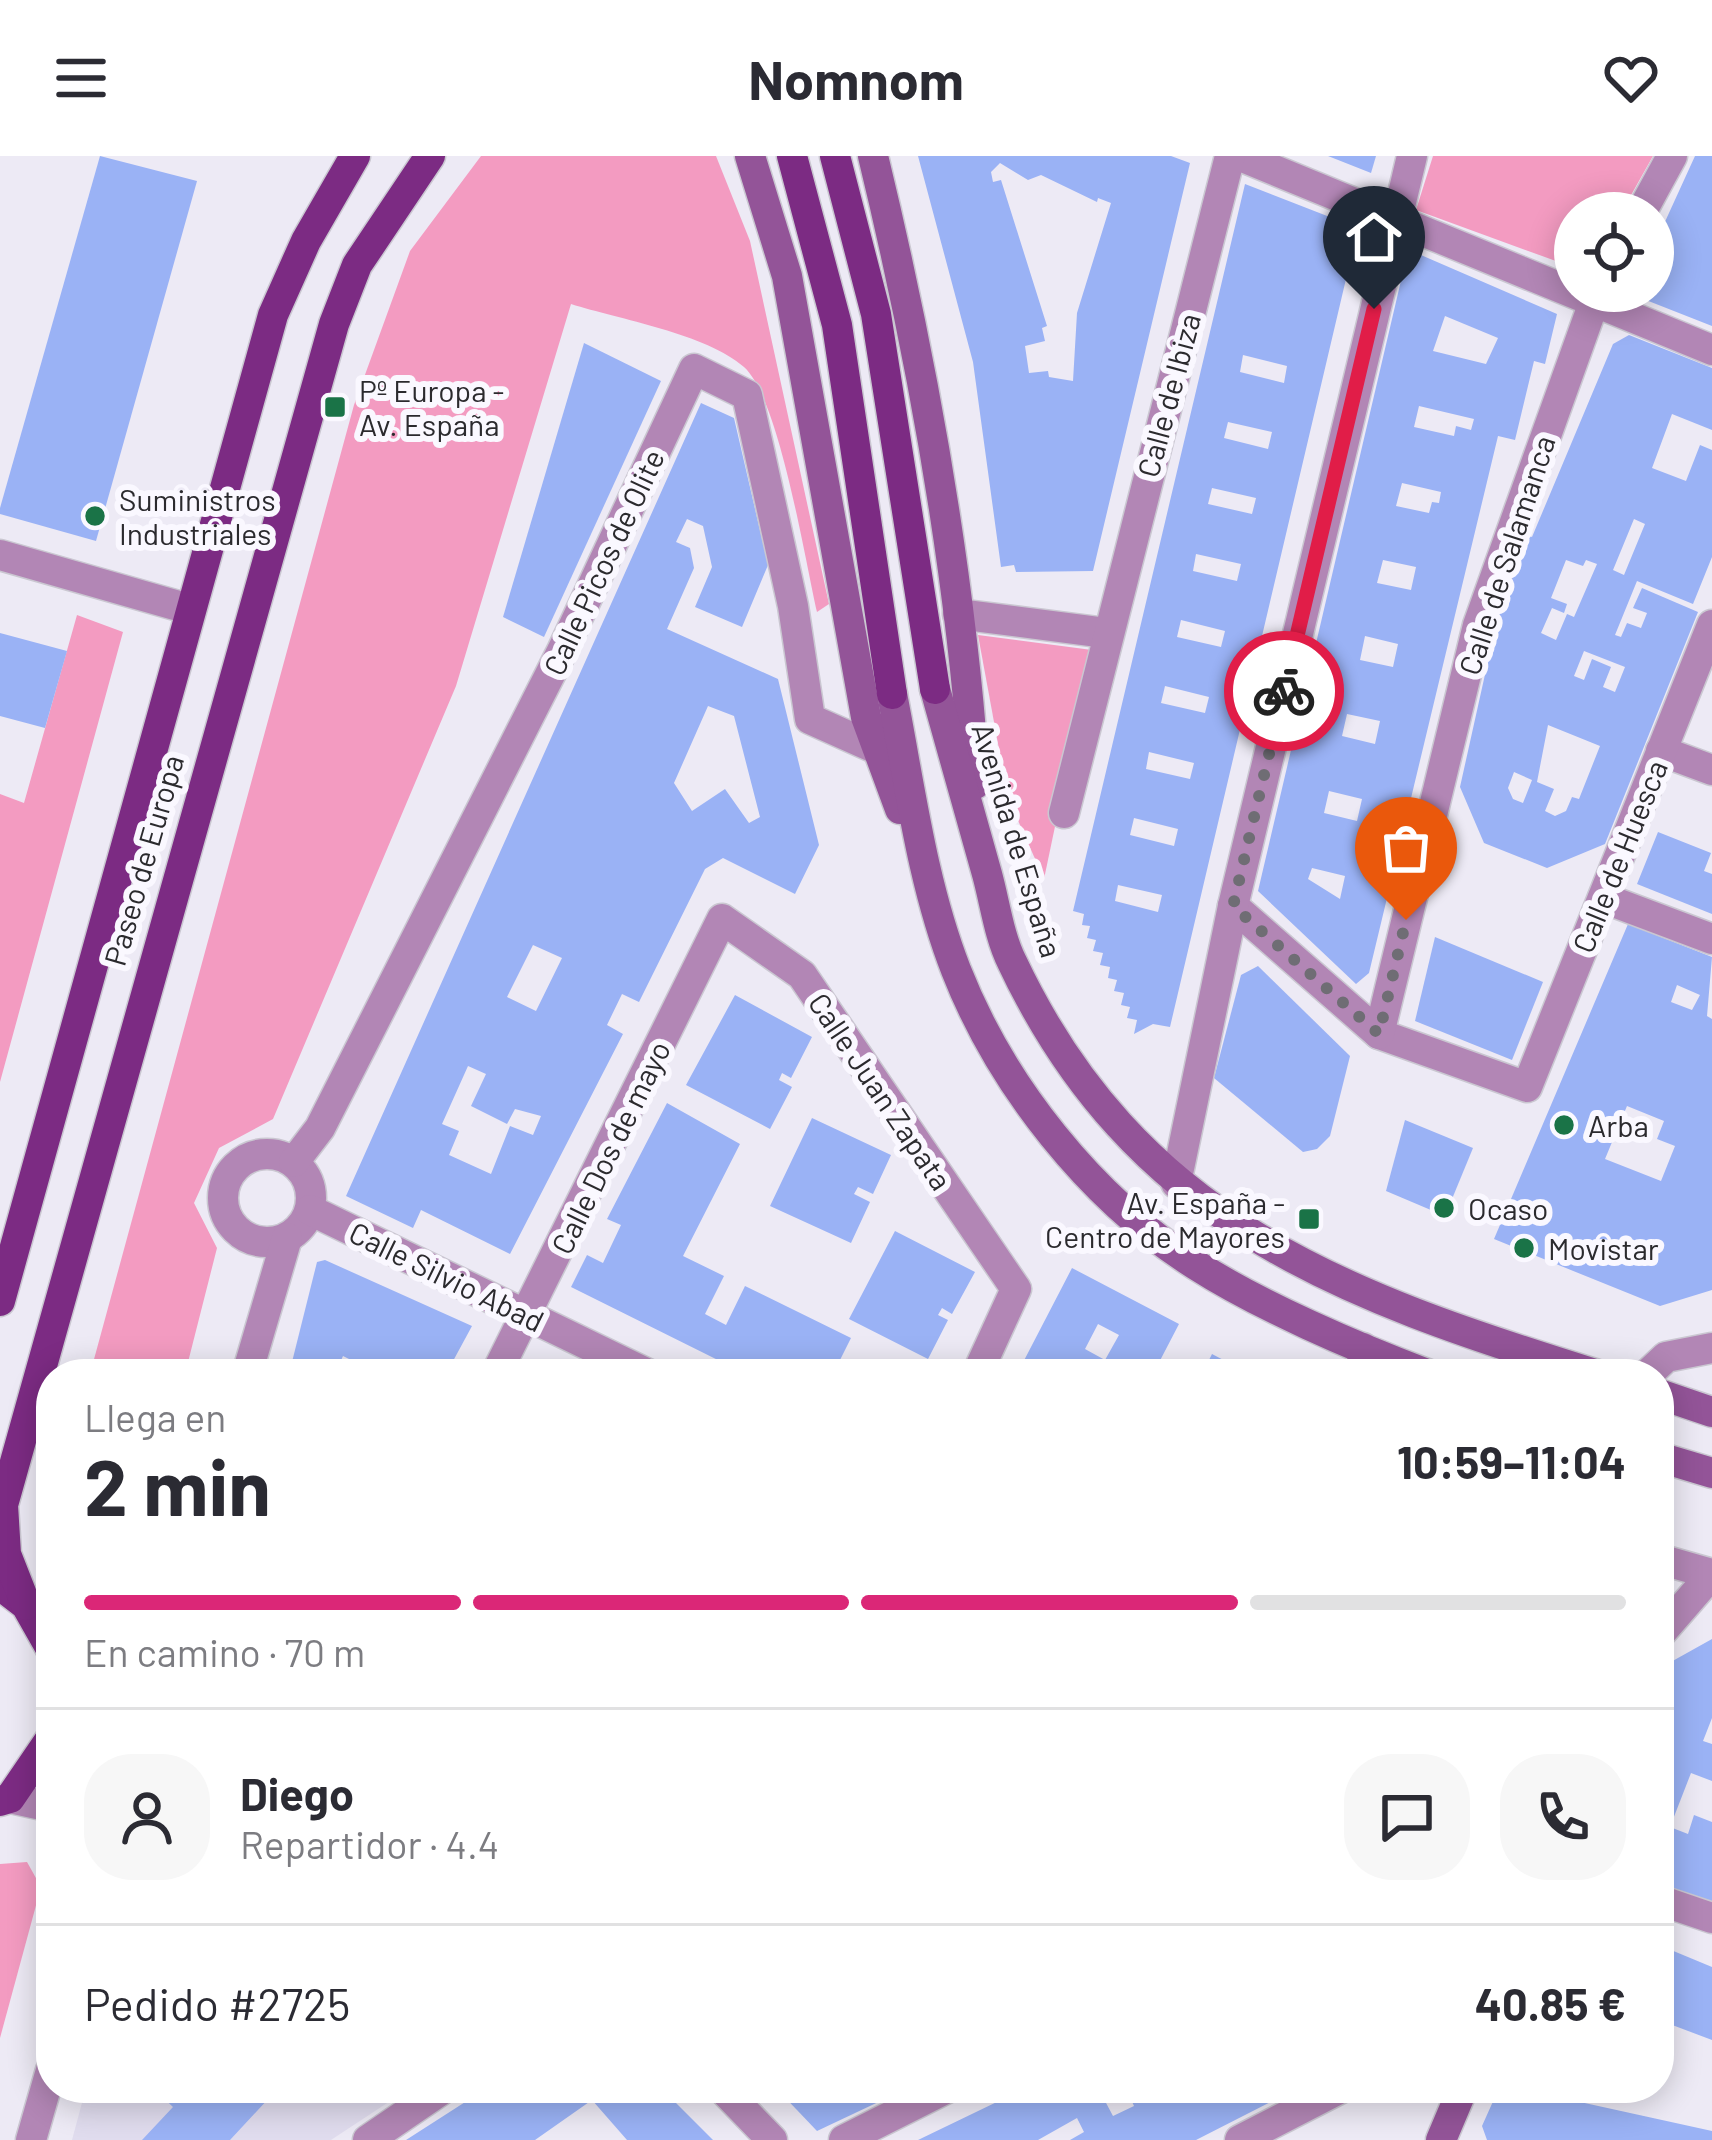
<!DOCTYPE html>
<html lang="es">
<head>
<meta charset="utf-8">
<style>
  :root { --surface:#fff; --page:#f7f7f7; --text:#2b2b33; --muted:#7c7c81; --line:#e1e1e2; --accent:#db2777 }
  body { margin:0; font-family:Barlow,sans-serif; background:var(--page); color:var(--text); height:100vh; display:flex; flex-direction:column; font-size:45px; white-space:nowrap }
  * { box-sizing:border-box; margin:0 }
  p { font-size:39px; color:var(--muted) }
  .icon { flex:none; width:66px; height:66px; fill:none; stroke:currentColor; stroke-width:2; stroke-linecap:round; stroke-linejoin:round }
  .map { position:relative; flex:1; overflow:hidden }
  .side { position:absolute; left:36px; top:1203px; width:1638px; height:744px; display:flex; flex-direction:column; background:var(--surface); border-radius:48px; box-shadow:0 6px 30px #0003 }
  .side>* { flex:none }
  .controls { position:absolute; left:1554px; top:36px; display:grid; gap:24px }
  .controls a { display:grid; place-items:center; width:120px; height:120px; border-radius:50%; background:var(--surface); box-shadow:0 6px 30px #0003; font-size:60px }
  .pin { position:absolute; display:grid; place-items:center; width:102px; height:102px; color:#fff; margin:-123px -51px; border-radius:50% 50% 50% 0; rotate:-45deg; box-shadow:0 0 12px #0007 }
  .pin .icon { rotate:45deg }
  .courier { position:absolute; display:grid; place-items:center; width:120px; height:120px; margin:-60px; border:9px solid #e11d48; border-radius:50%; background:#fff; color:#222; box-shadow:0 3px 15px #0007 }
  .headline em { font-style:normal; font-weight:700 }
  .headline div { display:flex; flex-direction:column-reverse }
  .headline { display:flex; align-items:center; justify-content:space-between; height:204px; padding:0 48px }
  h1 { font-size:78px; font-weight:700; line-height:90px }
  .bar { display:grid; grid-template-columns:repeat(4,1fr); gap:18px 12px; align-content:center; height:144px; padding:0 48px }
  .bar i { height:15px; border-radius:9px; background:var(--line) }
  .bar .selected { background:var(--accent) }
  .bar p { grid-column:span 4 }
  .line { display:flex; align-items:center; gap:30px; padding:0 48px; border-top:3px solid var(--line) }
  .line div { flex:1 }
  .round { display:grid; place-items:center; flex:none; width:126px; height:126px; border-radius:48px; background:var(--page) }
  header { display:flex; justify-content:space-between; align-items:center; height:156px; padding:0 48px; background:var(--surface); font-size:54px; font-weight:700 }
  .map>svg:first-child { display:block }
</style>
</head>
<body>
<header><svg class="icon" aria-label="menu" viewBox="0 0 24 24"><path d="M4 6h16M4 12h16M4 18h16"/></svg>Nomnom<svg class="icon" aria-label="heart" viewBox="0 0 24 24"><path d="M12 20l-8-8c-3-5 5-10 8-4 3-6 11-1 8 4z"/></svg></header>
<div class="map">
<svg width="1712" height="1984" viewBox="0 0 1712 1984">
  <rect width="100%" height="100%" fill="#edeaf5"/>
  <!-- built -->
  <polygon fill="#e0dcee" points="86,1932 410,1932 331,1984 72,1984"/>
  <!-- green -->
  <g fill="#f39bc1">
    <path d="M 481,0 L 716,0 L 750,85 L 829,448 L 817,456 C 805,404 779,242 744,211 C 707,178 618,163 571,148 L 456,530 L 273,963 L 219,992 L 194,1047 L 217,1092 L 185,1218 L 90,1218 L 354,249 L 410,95 Z"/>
    <polygon points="1433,0 1653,0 1621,57 1575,57 1575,112 1416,54"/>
    <polygon points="77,459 123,476 0,926 0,638 24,647"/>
    <polygon points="978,479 1092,494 1044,723 1008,642"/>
    <polygon points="27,1706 41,1731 0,1882 0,1708"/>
  </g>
  <!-- building -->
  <g fill="#9ab2f5" fill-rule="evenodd">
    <polygon points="100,0 197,25 96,385 0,358 0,352"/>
    <path d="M 918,0 L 1171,0 L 1190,7 L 1093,415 L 1016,416 L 1014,409 L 1001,411 L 973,206 ZM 1000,7 L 1028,24 L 1041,19 L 1097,46 L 1098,42 L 1111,47 L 1077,157 L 1073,225 L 1049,221 L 1048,215 L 1029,217 L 1025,190 L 1045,185 L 1042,172 L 1047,170 L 1001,24 L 993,26 L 991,16 Z"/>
    <polygon points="1328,0 1376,0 1371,17"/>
    <polygon points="1695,0 1712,0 1712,170 1623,135 1653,135 1653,92"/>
    <path d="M 1245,28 L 1358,72 L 1170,871 L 1153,868 L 1134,878 L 1137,864 L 1127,862 L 1130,851 L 1121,849 L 1124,837 L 1114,835 L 1117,824 L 1108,822 L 1110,811 L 1100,809 L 1103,797 L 1093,795 L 1096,784 L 1087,782 L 1090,770 L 1082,769 L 1084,758 L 1073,755 ZM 1243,199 L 1287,210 L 1284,227 L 1240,216 ZM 1228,266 L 1272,276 L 1268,293 L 1224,282 ZM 1212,332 L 1256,342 L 1252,358 L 1208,348 ZM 1196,398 L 1241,408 L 1237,425 L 1193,415 ZM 1181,464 L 1225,475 L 1221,491 L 1177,481 ZM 1165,530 L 1209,541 L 1205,557 L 1161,547 ZM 1149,596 L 1194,607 L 1190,623 L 1146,613 ZM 1134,662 L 1178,673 L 1174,690 L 1130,679 ZM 1118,729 L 1162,739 L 1158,756 L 1115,745 Z"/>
    <path d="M 1414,96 L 1557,158 L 1545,208 L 1534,205 L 1515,284 L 1498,280 L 1369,817 L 1356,828 L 1258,735 L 1407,99 ZM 1445,160 L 1498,182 L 1486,208 L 1433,195 ZM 1419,250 L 1474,263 L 1471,274 L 1456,270 L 1454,280 L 1414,271 ZM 1402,327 L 1441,336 L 1439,347 L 1432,346 L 1429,357 L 1396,350 ZM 1383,404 L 1416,411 L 1411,434 L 1377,427 ZM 1365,480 L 1398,488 L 1393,511 L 1360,504 ZM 1347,558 L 1380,565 L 1375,588 L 1342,580 ZM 1329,635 L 1362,643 L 1357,665 L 1324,657 ZM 1312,712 L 1345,720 L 1340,743 L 1308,723 Z"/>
    <path d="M 1629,179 L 1712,212 L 1712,274 L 1672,258 L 1652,312 L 1686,325 L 1700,289 L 1712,294 L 1712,401 L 1693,448 L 1637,425 L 1615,479 L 1621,481 L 1627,467 L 1641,472 L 1647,457 L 1633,452 L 1642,432 L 1698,456 L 1605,688 L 1547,712 L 1484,687 L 1460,631 L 1504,433 L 1526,379 L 1532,381 L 1613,188 ZM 1634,363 L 1645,368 L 1624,419 L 1613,414 ZM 1566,404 L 1583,410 L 1586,404 L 1597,408 L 1574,461 L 1567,458 L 1556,484 L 1541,477 L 1552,452 L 1564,457 L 1567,448 L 1551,442 ZM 1584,495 L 1625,511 L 1615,536 L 1603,531 L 1611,511 L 1592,503 L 1584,524 L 1574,520 ZM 1548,569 L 1600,590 L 1579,643 L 1572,641 L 1566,655 L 1555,660 L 1545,655 L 1554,633 L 1537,626 ZM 1514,616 L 1532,624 L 1523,647 L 1513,643 L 1508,632 Z"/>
    <polygon points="584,187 661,225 544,481 503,461"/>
    <path d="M 701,247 L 734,262 L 768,409 L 742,471 L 695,451 L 712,411 L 703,370 L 687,363 L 676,386 L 690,392 L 694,412 L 667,473 L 778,523 L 819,689 L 795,738 L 723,702 L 705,713 L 639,846 L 622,838 L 607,869 L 623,878 L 510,1098 L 421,1054 L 413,1072 L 346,1040 ZM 708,550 L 734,560 L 760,661 L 749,667 L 725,633 L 692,655 L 674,627 ZM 533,789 L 562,802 L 536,855 L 507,841 ZM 468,910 L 486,918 L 471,950 L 507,968 L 515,953 L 541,960 L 533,979 L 510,970 L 491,1018 L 449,999 L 459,975 L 442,968 Z"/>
    <polygon points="0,477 67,495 45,572 0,560"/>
    <polygon points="1658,676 1711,697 1704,715 1712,718 1712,758 1637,728"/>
    <path d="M 1628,768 L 1712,801 L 1707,860 L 1712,863 L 1712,1134 L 1660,1150 L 1494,1083 ZM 1677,829 L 1700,839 L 1692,854 L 1671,846 ZM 1627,950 L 1664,965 L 1657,983 L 1675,990 L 1661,1025 L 1605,1003 Z"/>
    <polygon points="1435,781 1543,826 1512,904 1415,865"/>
    <polygon points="1258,810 1350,900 1330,980 1317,993 1303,996 1214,922 1241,819"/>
    <polygon points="735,839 812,881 791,922 782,917 779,924 792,931 770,973 686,929"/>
    <polygon points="667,947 740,988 683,1100 724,1120 705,1158 726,1169 745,1130 851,1182 833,1218 746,1218 571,1131 587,1099 603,1107 621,1069 607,1063"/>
    <polygon points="812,962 891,999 873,1038 858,1031 854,1038 870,1046 851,1087 770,1050"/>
    <polygon points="1405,964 1473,992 1445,1060 1386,1035"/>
    <polygon points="895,1075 975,1116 952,1158 942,1152 938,1159 948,1164 928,1203 849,1163"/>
    <polygon points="325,1104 472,1170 446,1218 360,1218 363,1210 343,1200 335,1218 289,1218 317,1106"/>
    <path d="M 1072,1112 L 1179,1168 L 1153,1218 L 1017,1218 ZM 1098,1168 L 1119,1179 L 1105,1204 L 1085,1193 Z"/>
    <polygon points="1212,1198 1250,1218 1202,1218"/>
    <polygon points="1712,1483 1712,1562 1703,1585 1712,1588 1712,1625 1691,1617 1670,1671 1688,1678 1694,1659 1712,1666 1712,1749 1659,1729 1659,1532 1669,1507"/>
    <polygon points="1659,1789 1712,1811 1712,1884 1659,1864"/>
    <polygon points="153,1932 261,1932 270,1941 230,1984 142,1984 173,1951"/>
    <polygon points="487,1932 661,1932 713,1984 627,1984 592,1944 535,1984 406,1984"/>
    <polygon points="776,1932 908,1932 817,1975"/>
    <path d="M 1026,1932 L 1153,1932 L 1160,1945 L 1177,1938 L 1174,1932 L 1298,1932 L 1196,1984 L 1070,1984 L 1084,1976 L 1077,1962 L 1038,1984 L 918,1984 ZM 1127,1935 L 1134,1950 L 1113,1960 L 1105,1945 Z"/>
    <polygon points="1499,1932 1572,1932 1571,1944 1712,1975 1712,1984 1487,1984 1482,1970"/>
  </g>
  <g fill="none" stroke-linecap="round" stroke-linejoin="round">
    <!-- street casing -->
    <g stroke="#cac7d1" stroke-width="33">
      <g id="street">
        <polyline points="1240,0 1712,194"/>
        <polyline points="1641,57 1672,0"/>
        <polyline points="0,399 189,453"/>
        <polyline points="958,458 1106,477"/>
        <polyline points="1661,595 1712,614"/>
        <polyline points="1064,657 1230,0"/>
        <polyline points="1603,742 1712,783"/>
        <polyline points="1233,750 1379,878 1527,931 1712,469"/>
        <polyline points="1379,878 1478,469 1598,135"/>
        <circle cx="267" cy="1042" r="44"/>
        <polyline points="294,1006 320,972 562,495 694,213 747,239 793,450 810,563 877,593"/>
        <polyline points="1176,1027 1233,750 1412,0"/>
        <polyline points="310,1054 648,1218"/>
        <polyline points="247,1218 287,1082"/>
        <polyline points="496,1218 722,763 802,819 1016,1133 977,1218"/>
        <polyline points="1361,1218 1363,1192"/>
        <polyline points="1648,1218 1666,1201 1712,1192"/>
        <polyline points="1659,1403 1712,1418"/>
        <polyline points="1659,1479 1712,1418"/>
        <polyline points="10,1642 51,1651"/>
        <polyline points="1659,1744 1712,1762"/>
        <polyline points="722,1932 772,1984"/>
        <polyline points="31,1984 51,1914"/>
        <polyline points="368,1984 444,1932"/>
        <polyline points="844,1984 947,1932"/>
        <polyline points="1240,1984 1341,1932"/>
      </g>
    </g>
    <!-- secondary casing -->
    <g stroke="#cac7d1" stroke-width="33">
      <g id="secondary">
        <polyline points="750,0 787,120 866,561 900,653"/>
        <path d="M 873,0 C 923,206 961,416 975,628"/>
        <path d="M 935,533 C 953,595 970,657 987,718 C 995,747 999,780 1012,806 C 1134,1065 1341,1139 1595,1218"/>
        <path d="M 892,538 C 910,630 922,727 956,814 C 1001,929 1091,1043 1196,1109 C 1260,1150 1355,1191 1427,1218"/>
        <polyline points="1659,1238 1712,1256"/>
        <polyline points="1659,1301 1712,1317"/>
        <polyline points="1441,1984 1463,1932"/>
      </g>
    </g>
    <!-- primary casing -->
    <g stroke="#cac7d1" stroke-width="33">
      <g id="primary">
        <polyline points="792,0 837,169 892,538"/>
        <polyline points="835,0 876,158 935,533"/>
        <polyline points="0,1145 273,159 306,85 355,0"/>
        <polyline points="9,1436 26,1449 51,1493"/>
        <polyline points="26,1449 6,1398 3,1349 334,168 357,109 430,0"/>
        <polyline points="0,1645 10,1642 51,1582"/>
      </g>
    </g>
    <!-- street -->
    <use href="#street" stroke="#b286b5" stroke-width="30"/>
    <!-- secondary -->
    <use href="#secondary" stroke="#935498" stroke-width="30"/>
    <!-- primary -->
    <use href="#primary" stroke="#7c2b83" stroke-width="30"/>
  </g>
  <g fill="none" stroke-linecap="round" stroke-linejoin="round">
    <!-- done -->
    <polyline stroke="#6f6d74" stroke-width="12" stroke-dasharray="0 21.6" points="1284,535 1233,750 1379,878 1406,764"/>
    <!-- route -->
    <polyline stroke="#e11d48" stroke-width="15" points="1284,535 1374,153"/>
  </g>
  <!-- markers -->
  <g fill="#1a7347" stroke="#faf8ff" stroke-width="4.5">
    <rect x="323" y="239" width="24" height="24" rx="6"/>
    <circle cx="95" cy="360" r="12"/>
    <circle cx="1564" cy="969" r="12"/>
    <circle cx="1444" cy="1052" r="12"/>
    <rect x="1297" y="1051" width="24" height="24" rx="6"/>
    <circle cx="1524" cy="1092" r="12"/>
  </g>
  <g text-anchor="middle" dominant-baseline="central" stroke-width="12" stroke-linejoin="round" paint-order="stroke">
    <!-- poi labels -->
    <g font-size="30" fill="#2b2a2e" stroke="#faf8ff" text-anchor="start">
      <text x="359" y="234">Pº Europa -<tspan x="359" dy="34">Av. España</tspan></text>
      <text x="119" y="343">Suministros<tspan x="119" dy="34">Industriales</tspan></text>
      <text x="1588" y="969">Arba</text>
      <text x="1285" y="1046" text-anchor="end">Av. España -<tspan x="1285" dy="34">Centro de Mayores</tspan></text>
      <text x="1468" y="1052">Ocaso</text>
      <text x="1548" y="1092">Movistar</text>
    </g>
    <!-- street labels -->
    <g font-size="30" fill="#2b2a2e" stroke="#faf8ff">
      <text transform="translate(1168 239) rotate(-75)">Calle de Ibiza</text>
      <text transform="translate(1506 399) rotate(-72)">Calle de Salamanca</text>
      <text transform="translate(603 406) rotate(-65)">Calle Picos de Olite</text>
      <text transform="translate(1018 684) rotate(73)">Avenida de España</text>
      <text transform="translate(1619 700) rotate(-68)">Calle de Huesca</text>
      <text transform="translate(143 704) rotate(-74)">Paseo de Europa</text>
      <text transform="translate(881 935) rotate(56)">Calle Juan Zapata</text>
      <text transform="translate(610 991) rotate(-64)">Calle Dos de mayo</text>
      <text transform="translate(447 1120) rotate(26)">Calle Silvio Abad</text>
    </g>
  </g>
</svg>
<div class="controls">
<a><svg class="icon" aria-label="locate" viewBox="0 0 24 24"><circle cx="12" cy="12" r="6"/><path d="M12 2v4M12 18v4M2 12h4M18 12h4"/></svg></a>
</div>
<div class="pin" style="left:1406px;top:764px;background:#ea580c"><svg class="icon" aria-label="bag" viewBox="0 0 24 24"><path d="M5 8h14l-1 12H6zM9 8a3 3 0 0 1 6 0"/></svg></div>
<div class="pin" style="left:1374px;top:153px;background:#1f2937"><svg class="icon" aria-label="home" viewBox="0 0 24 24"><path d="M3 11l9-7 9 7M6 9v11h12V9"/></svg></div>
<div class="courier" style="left:1284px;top:535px"><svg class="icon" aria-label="bike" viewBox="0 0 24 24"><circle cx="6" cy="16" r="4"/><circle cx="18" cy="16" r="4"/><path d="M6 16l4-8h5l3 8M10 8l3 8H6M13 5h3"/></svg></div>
<section class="side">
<div class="headline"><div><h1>2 min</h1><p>Llega en</p></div><em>10:59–11:04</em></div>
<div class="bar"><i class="selected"></i><i class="selected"></i><i class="selected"></i><i></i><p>En camino · 70 m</p></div>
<div class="line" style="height:216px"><a class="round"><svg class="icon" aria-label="person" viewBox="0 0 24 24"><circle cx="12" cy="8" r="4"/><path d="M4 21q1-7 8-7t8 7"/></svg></a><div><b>Diego</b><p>Repartidor · 4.4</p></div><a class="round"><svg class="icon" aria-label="chat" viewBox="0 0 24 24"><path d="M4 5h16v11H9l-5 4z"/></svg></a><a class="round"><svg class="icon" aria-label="phone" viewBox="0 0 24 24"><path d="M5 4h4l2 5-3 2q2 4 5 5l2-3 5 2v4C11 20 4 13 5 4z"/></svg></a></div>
<div class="line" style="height:156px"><div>Pedido #2725</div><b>40.85 €</b></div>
</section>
</div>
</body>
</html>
